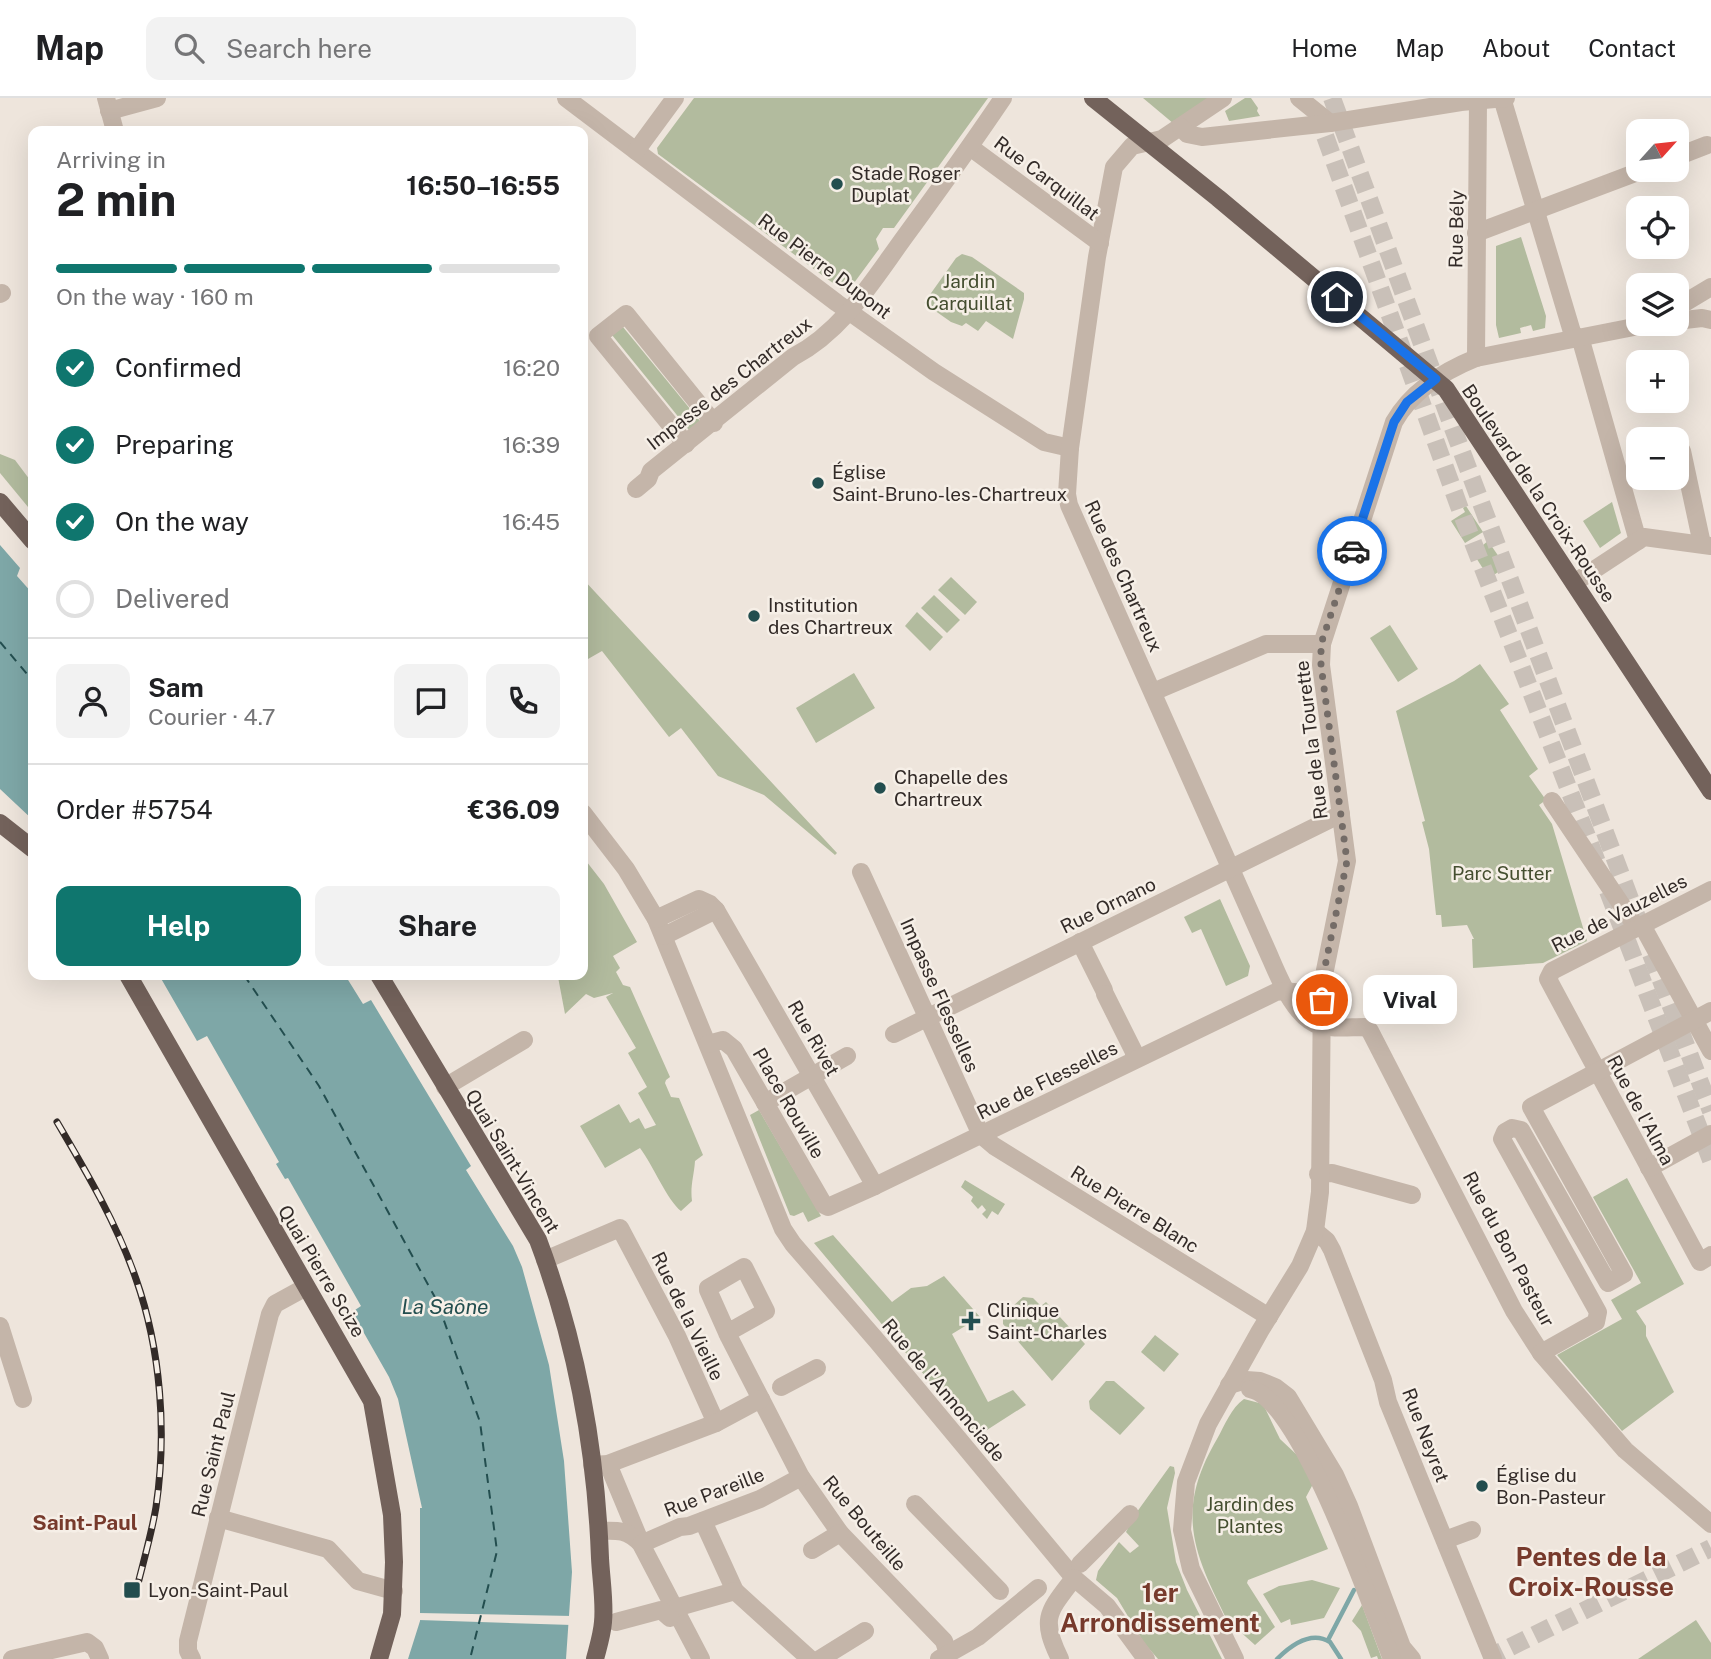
<!DOCTYPE html>
<html lang="en">
<head>
<meta charset="utf-8">
<style>
  :root { --surface:#fff; --page:#f2f2f2; --text:#202124; --muted:#757577; --line:#e0e0e0; --accent:#0f766e }
  body { margin:0; font-family:"Public Sans",sans-serif; background:var(--page); color:var(--text); height:100vh; display:flex; flex-direction:column; font-size:26px; white-space:nowrap }
  * { box-sizing:border-box; margin:0 }
  p { font-size:23px; color:var(--muted) }
  .icon { flex:none; width:38px; height:38px; fill:none; stroke:currentColor; stroke-width:2; stroke-linecap:round; stroke-linejoin:round }
  .map { position:relative; flex:1; overflow:hidden }
  .sheet { position:absolute; left:28px; top:28px; width:560px; height:854px; display:flex; flex-direction:column; background:var(--surface); border-radius:14px; box-shadow:0 7px 28px #0002 }
  .sheet>* { flex:none }
  .needle { width:46px; rotate:63deg }
  .buttons { position:absolute; left:1626px; top:21px; display:grid; gap:14px }
  .buttons a { display:grid; place-items:center; width:63px; height:63px; border-radius:14px; background:var(--surface); box-shadow:0 7px 28px #0002; font-size:35px }
  .pin { position:absolute; display:grid; place-items:center; width:60px; height:60px; color:#fff; margin:-30px; border:4px solid #fff; border-radius:50%; box-shadow:0 2px 7px #0007 }
  .courier { position:absolute; display:grid; place-items:center; width:70px; height:70px; margin:-35px; border:5px solid #1a73e8; border-radius:50%; background:#fff; color:#222; box-shadow:0 2px 9px #0007 }
  .bubble { position:absolute; height:49px; border-radius:14px; background:var(--surface); box-shadow:0 7px 28px #0002; font-size:23px; font-weight:700; line-height:49px; text-align:center }
  .summary em { font-style:normal; font-weight:700 }
  .summary div { display:flex; flex-direction:column-reverse }
  .summary { display:flex; align-items:center; justify-content:space-between; height:119px; padding:0 28px }
  h1 { font-size:46px; font-weight:700; line-height:52px }
  .bar { display:grid; grid-template-columns:repeat(4,1fr); gap:10px 7px; align-content:center; height:84px; padding:0 28px }
  .bar i { height:9px; border-radius:5px; background:var(--line) }
  .bar .current { background:var(--accent) }
  .bar p { grid-column:span 4 }
  .line { display:flex; align-items:center; gap:18px; padding:0 28px; border-top:2px solid var(--line) }
  .line div { flex:1 }
  .round { display:grid; place-items:center; flex:none; width:74px; height:74px; border-radius:14px; background:var(--page) }
  ol { padding:0 28px; list-style:none }
  li { display:flex; align-items:center; gap:21px; height:77px }
  li p { margin-inline-start:auto }
  li .icon { padding:7px; border-radius:50%; background:var(--accent); color:#fff; stroke-width:4 }
  li:last-child { color:var(--muted) }
  li i { width:38px; height:38px; border:4px solid var(--line); border-radius:50% }
  .action { display:flex; gap:14px; margin-top:auto; padding:14px 28px }
  .action a { flex:1; height:80px; border-radius:14px; background:var(--accent); color:#fff; font-size:28px; font-weight:700; line-height:80px; text-align:center }
  .action a+a { background:var(--page); color:var(--text) }
  header { display:flex; align-items:center; gap:42px; box-sizing:border-box; height:98px; padding:0 35px; background:var(--surface); border-bottom:2px solid var(--line) }
  header strong { font-size:33px }
  nav { display:flex; gap:38px; margin-inline-start:auto; font-size:24px }
  .search { width:490px; height:63px; background:var(--page); display:flex; align-items:center; gap:18px; box-sizing:border-box; padding:0 24px; border-radius:14px; color:var(--muted); font-size:26px }
  .map>svg:first-child { display:block }
</style>
</head>
<body>
<header>
<strong>Map</strong>
<div class="search"><svg class="icon" aria-label="search" viewBox="0 0 24 24"><circle cx="10" cy="10" r="6"/><path d="M15 15l6 6"/></svg>Search here</div>
<nav><a>Home</a><a>Map</a><a>About</a><a>Contact</a></nav>
</header>
<div class="map">
<svg width="1711" height="1561" viewBox="0 0 1711 1561">
  <rect width="100%" height="100%" fill="#eee5dc"/>
  <!-- green -->
  <g fill="#b2bb9e">
    <polygon points="694,0 988,0 894,130 883,130 876,141 879,151 851,189 841,191 658,56 657,50"/>
    <polygon points="1143,0 1225,0 1180,31"/>
    <polygon points="1245,0 1251,0 1258,10 1257,13 1260,18 1229,23 1225,13"/>
    <polygon points="1521,139 1546,218 1545,230 1533,233 1531,227 1520,230 1521,235 1499,240 1496,227 1496,148"/>
    <polygon points="962,156 972,159 1024,195 1024,201 1013,241 986,223 978,233 966,225 962,228 951,224 924,205 956,160"/>
    <polygon points="623,229 700,323 689,332 612,237"/>
    <polygon points="0,356 15,362 33,386 33,415 0,375"/>
    <polygon points="1612,404 1621,435 1600,450 1583,423"/>
    <polygon points="1466,408 1483,434 1465,445 1451,423 1465,414 1463,410"/>
    <polygon points="1488,443 1506,469 1489,480 1473,455"/>
    <polygon points="951,479 977,504 965,517 938,492"/>
    <polygon points="583,481 837,755 835,757 764,697 718,678 681,630 669,639 602,553 588,561 583,553"/>
    <polygon points="934,497 960,522 947,535 921,510"/>
    <polygon points="917,514 943,539 930,553 905,528"/>
    <polygon points="1390,527 1418,571 1398,584 1370,540"/>
    <polygon points="1480,566 1509,606 1500,612 1538,671 1529,678 1546,702 1539,707 1552,726 1587,843 1543,865 1473,870 1472,841 1474,841 1467,827 1442,829 1441,817 1436,817 1429,751 1422,724 1425,723 1396,613 1454,583"/>
    <polygon points="854,575 875,610 816,645 796,610"/>
    <path d="M 583,759 L 604,786 L 637,844 L 613,858 L 620,870 L 616,874 L 623,887 L 630,889 L 670,979 L 666,982 L 665,985 L 671,999 L 679,1000 L 703,1057 L 695,1063 C 694,1078 690,1088 692,1103 L 681,1113 C 667,1102 653,1067 640,1050 L 605,1070 L 580,1028 L 619,1006 L 630,1025 L 639,1020 L 645,1031 L 656,1027 L 638,995 L 647,989 L 628,955 L 636,950 L 606,899 L 613,895 L 594,900 L 586,896 L 565,916 L 558,879 L 583,877 Z"/>
    <polygon points="1220,801 1250,868 1248,878 1226,888 1201,831 1192,835 1184,819"/>
    <polygon points="759,1012 821,1118 808,1124 803,1114 794,1118 790,1117 750,1017"/>
    <polygon points="1627,1080 1684,1186 1636,1213 1646,1228 1646,1238 1674,1294 1622,1333 1557,1257 1622,1221 1611,1202 1641,1185 1593,1099"/>
    <polygon points="965,1082 1005,1106 998,1117 992,1113 987,1121 982,1116 986,1112 982,1107 978,1111 971,1103 973,1099 961,1089"/>
    <polygon points="833,1137 892,1204 911,1190 927,1188 944,1178 980,1219 952,1236 988,1304 1013,1292 1026,1307 976,1339 814,1145"/>
    <polygon points="1023,1199 1033,1200 1041,1208 1046,1204 1085,1246 1052,1283 1003,1226 1003,1217"/>
    <polygon points="1155,1237 1179,1256 1164,1274 1141,1254"/>
    <polygon points="1106,1283 1114,1283 1145,1310 1120,1337 1090,1311 1089,1303"/>
    <path d="M 1244,1301 L 1263,1306 L 1280,1341 L 1297,1357 L 1313,1386 L 1306,1399 L 1328,1451 L 1248,1482 L 1247,1485 L 1275,1529 L 1255,1547 L 1236,1530 L 1235,1526 L 1230,1528 C 1195,1457 1173,1416 1217,1341 C 1225,1327 1231,1310 1244,1301 Z"/>
    <polygon points="1170,1368 1174,1369 1175,1375 1167,1410 1176,1464 1187,1492 1222,1561 1158,1561 1144,1545 1117,1500 1096,1482 1098,1473 1119,1444 1130,1455 1139,1448 1126,1434 1134,1418"/>
    <polygon points="1312,1482 1340,1490 1324,1520 1291,1527 1290,1521 1281,1525 1263,1496 1279,1488"/>
    <polygon points="1362,1507 1382,1561 1378,1561 1377,1558 1371,1560 1361,1533 1352,1523"/>
    <polygon points="1696,1522 1711,1545 1711,1561 1638,1561"/>
  </g>
  <!-- water -->
  <g fill="#7ea7a7">
    <polygon points="0,447 20,470 17,478 33,496 33,722 0,691"/>
    <polygon points="159,877 345,877 363,906 371,902 471,1068 466,1072 513,1148 522,1169 549,1267 564,1363 572,1474 566,1561 408,1561 420,1523 420,1410 422,1410 398,1301 389,1279 352,1214 361,1208 288,1080 285,1081 276,1066 279,1064 207,938 197,943"/>
  </g>
  <!-- pier -->
  <polygon fill="#eee5dc" points="419,1515 573,1518 572,1527 419,1522"/>
  <g fill="none" stroke-linecap="round" stroke-linejoin="round">
    <!-- stream -->
    <g stroke="#7ea7a7" stroke-width="4.5">
      <polyline points="1328,1542 1354,1492"/>
      <path d="M 1277,1561 C 1291,1547 1311,1532 1330,1544 L 1341,1561"/>
    </g>
    <!-- ferry -->
    <g stroke="#234e4f" stroke-width="2" stroke-dasharray="9 7" stroke-linecap="butt">
      <polyline points="0,544 33,583"/>
      <polyline points="244,877 319,988 437,1203 480,1324 497,1453 470,1561"/>
    </g>
    <!-- minor-tunnel -->
    <polyline stroke="#c9c0b8" stroke-width="18" stroke-dasharray="18 9" stroke-linecap="butt" points="1486,1561 1711,1450"/>
    <!-- major-tunnel -->
    <g stroke="#c9c0b8" stroke-width="18" stroke-dasharray="18 9" stroke-linecap="butt">
      <polyline points="1332,0 1454,333 1641,830"/>
      <polyline points="1316,13 1460,411 1597,764"/>
      <polyline points="1608,793 1711,1062"/>
      <polyline points="1651,856 1711,1013"/>
    </g>
    <!-- minor -->
    <g stroke="#c4b5a9" stroke-width="18">
      <polyline points="106,0 115,33"/>
      <polyline points="566,0 837,205 934,274 1044,344 1070,350"/>
      <path d="M 1223,0 L 1162,41 L 1132,48 L 1114,69 L 1097,159 L 1070,350 L 1067,396 L 1069,407 L 1266,850 C 1277,874 1293,921 1321,928 C 1335,931 1351,929 1365,929 L 1370,933 L 1514,1213 L 1541,1255 L 1625,1352 L 1711,1426"/>
      <polyline points="1299,0 1330,25"/>
      <polyline points="1502,0 1572,234 1582,246 1638,443"/>
      <polyline points="109,13 157,0"/>
      <polyline points="1181,29 1187,36 1202,39 1330,25 1461,4 1506,0"/>
      <polyline points="970,49 1100,145"/>
      <polyline points="636,53 675,0"/>
      <polyline points="1676,59 1707,47"/>
      <polyline points="1476,135 1643,72"/>
      <polyline points="0,196 2,195"/>
      <polyline points="1676,210 1711,189"/>
      <polyline points="1676,223 1702,220 1711,222"/>
      <polyline points="1476,260 1478,3"/>
      <polyline points="686,346 598,238 626,216 714,325"/>
      <polyline points="1682,353 1702,446"/>
      <path d="M 636,391 L 648,381 L 651,373 L 793,259 C 844,232 873,182 906,137 C 939,92 972,46 1003,0"/>
      <polyline points="1574,485 1644,439 1711,448"/>
      <polyline points="1153,594 1266,546 1322,546"/>
      <polyline points="1552,703 1637,830"/>
      <polyline points="583,715 626,771 656,821 783,1131 793,1146 877,1243 1074,1480 1107,1508 1146,1561"/>
      <polyline points="861,774 981,1037 994,1048 1269,1219"/>
      <polyline points="1711,792 1552,873 1548,881 1700,1164 1711,1157"/>
      <polyline points="656,821 699,801 710,806 716,812 875,1088"/>
      <polyline points="1642,827 1711,953"/>
      <polyline points="664,838 716,812"/>
      <polyline points="1080,844 1104,892"/>
      <polyline points="1105,896 1134,954 1134,959"/>
      <polyline points="894,936 1341,716"/>
      <path d="M 708,946 L 723,942 L 734,951 L 824,1107 L 828,1109 L 875,1088 L 1276,894 C 1293,890 1303,902 1322,887"/>
      <polyline points="445,989 524,942"/>
      <polyline points="765,1005 847,958"/>
      <polyline points="1649,1070 1711,1036"/>
      <polyline points="1318,1076 1332,1075 1412,1097"/>
      <polyline points="1315,1133 1327,1143 1332,1152 1383,1282 1388,1304 1493,1561"/>
      <polyline points="545,1162 620,1130 677,1238 716,1325"/>
      <polyline points="0,1228 23,1301"/>
      <polyline points="727,1235 766,1213 744,1169 708,1190 708,1192 729,1239 801,1379 840,1435 944,1543 948,1556"/>
      <polyline points="1541,1255 1596,1224 1598,1214 1502,1041 1505,1034 1512,1030 1521,1032 1608,1185 1624,1176 1531,1009 1711,913"/>
      <polyline points="1229,1287 1246,1282 1260,1283 1275,1289 1288,1299 1335,1377 1349,1408 1402,1549 1412,1561"/>
      <polyline points="781,1289 817,1270"/>
      <path d="M 1250,1291 C 1300,1299 1372,1512 1392,1561"/>
      <polyline points="608,1366 640,1443"/>
      <polyline points="592,1367 608,1366 716,1325 761,1301"/>
      <polyline points="915,1406 1000,1493"/>
      <polyline points="218,1420 328,1451 358,1483 394,1493"/>
      <polyline points="703,1423 735,1493 810,1561"/>
      <path d="M 599,1433 C 618,1432 628,1432 641,1446 L 701,1561"/>
      <polyline points="1445,1442 1472,1432"/>
      <polyline points="641,1446 680,1429 689,1428 760,1401 801,1379"/>
      <polyline points="812,1452 840,1435"/>
      <polyline points="1080,1466 1130,1416"/>
      <polyline points="675,1510 735,1493"/>
      <polyline points="616,1524 661,1512 670,1520"/>
      <polyline points="12,1561 87,1544 95,1550 100,1561"/>
      <polyline points="192,1561 188,1553 188,1543 270,1216 275,1206 306,1189"/>
      <polyline points="820,1561 865,1533"/>
      <polyline points="939,1561 978,1539 1038,1490"/>
      <path d="M 1060,1561 C 1040,1520 1048,1514 1074,1480"/>
      <path d="M 1235,1561 L 1191,1471 L 1182,1432 L 1186,1384 L 1208,1326 L 1260,1233 L 1300,1168 L 1315,1133 L 1320,1094 L 1322,887 L 1347,763 L 1321,567 L 1322,546 L 1394,324 C 1411,294 1444,273 1476,260 L 1649,226"/>
    </g>
    <!-- major -->
    <g stroke="#73625b" stroke-width="18">
      <polyline points="1093,0 1218,100 1446,291 1711,693"/>
      <polyline points="0,404 33,443"/>
      <polyline points="0,725 33,751"/>
      <polyline points="128,877 372,1303 392,1417 394,1464 392,1516 379,1561"/>
      <path d="M 379,877 L 538,1142 C 576,1243 596,1353 600,1460 C 601,1481 605,1504 603,1524 C 602,1537 598,1549 595,1561"/>
    </g>
    <!-- rail casing -->
    <g stroke="#332b28" stroke-width="7">
      <path id="rail" d="M 57,1024 C 87,1075 117,1126 136,1181 C 161,1252 167,1335 156,1409 C 151,1439 142,1468 135,1498"/>
    </g>
    <!-- rail -->
    <use href="#rail" stroke="#f6efe7" stroke-width="4.5" stroke-dasharray="13" stroke-linecap="butt"/>
  </g>
  <g fill="none" stroke-linecap="round" stroke-linejoin="round">
    <!-- done -->
    <polyline stroke="#746c67" stroke-width="7" stroke-dasharray="0 12.6" points="1322,902 1323,878 1347,763 1321,567 1321,546 1352,453"/>
    <!-- route -->
    <polyline stroke="#1a73e8" stroke-width="9" points="1337,199 1436,281 1407,304 1394,324 1352,453"/>
  </g>
  <!-- markers -->
  <g fill="#234e4f" stroke="#f6efe7" stroke-width="2.5">
    <circle cx="837" cy="86" r="7"/>
    <circle cx="818" cy="385" r="7"/>
    <circle cx="754" cy="518" r="7"/>
    <circle cx="880" cy="690" r="7"/>
    <path d="M967.5 1212.5h7v7h7v7h-7v7h-7v-7h-7v-7h7z"/>
    <circle cx="1482" cy="1388" r="7"/>
    <rect x="123" y="1483" width="18" height="18" rx="3.5"/>
  </g>
  <g text-anchor="middle" dominant-baseline="central" stroke-width="5" stroke-linejoin="round" paint-order="stroke">
    <!-- poi labels -->
    <g font-size="19" fill="#332b28" stroke="#f6efe7" text-anchor="start">
      <text x="851" y="75">Stade Roger<tspan x="851" dy="22">Duplat</tspan></text>
      <text x="832" y="374">Église<tspan x="832" dy="22">Saint-Bruno-les-Chartreux</tspan></text>
      <text x="768" y="507">Institution<tspan x="768" dy="22">des Chartreux</tspan></text>
      <text x="894" y="679">Chapelle des<tspan x="894" dy="22">Chartreux</tspan></text>
      <text x="987" y="1212">Clinique<tspan x="987" dy="22">Saint-Charles</tspan></text>
      <text x="1496" y="1377">Église du<tspan x="1496" dy="22">Bon-Pasteur</tspan></text>
      <text x="148" y="1492">Lyon-Saint-Paul</text>
    </g>
    <!-- street labels -->
    <g font-size="19" fill="#332b28" stroke="#f6efe7">
      <text transform="translate(1047 80) rotate(37)">Rue Carquillat</text>
      <text transform="translate(1456 131) rotate(-89)">Rue Bély</text>
      <text transform="translate(825 168) rotate(37)">Rue Pierre Dupont</text>
      <text transform="translate(729 285) rotate(-38)">Impasse des Chartreux</text>
      <text transform="translate(1539 395) rotate(56)">Boulevard de la Croix-Rousse</text>
      <text transform="translate(1124 478) rotate(66)">Rue des Chartreux</text>
      <text transform="translate(1311 642) rotate(-97)">Rue de la Tourette</text>
      <text transform="translate(1108 807) rotate(-26)">Rue Ornano</text>
      <text transform="translate(1619 815) rotate(-27)">Rue de Vauzelles</text>
      <text transform="translate(940 897) rotate(66)">Impasse Flesselles</text>
      <text transform="translate(814 940) rotate(60)">Rue Rivet</text>
      <text transform="translate(1047 982) rotate(-26)">Rue de Flesselles</text>
      <text transform="translate(789 1005) rotate(60)">Place Rouville</text>
      <text transform="translate(1641 1012) rotate(62)">Rue de l'Alma</text>
      <text transform="translate(513 1063) rotate(59)">Quai Saint-Vincent</text>
      <text transform="translate(1135 1111) rotate(32)">Rue Pierre Blanc</text>
      <text transform="translate(1509 1151) rotate(62)">Rue du Bon Pasteur</text>
      <text transform="translate(322 1173) rotate(59)">Quai Pierre Scize</text>
      <text transform="translate(688 1218) rotate(64)">Rue de la Vieille</text>
      <text transform="translate(944 1292) rotate(50)">Rue de l'Annonciade</text>
      <text transform="translate(1426 1337) rotate(69)">Rue Neyret</text>
      <text transform="translate(213 1356) rotate(-76)">Rue Saint Paul</text>
      <text transform="translate(714 1394) rotate(-21)">Rue Pareille</text>
      <text transform="translate(865 1425) rotate(50)">Rue Bouteille</text>
    </g>
    <!-- park labels -->
    <g font-size="19" fill="#444e2f" stroke="#f6efe7">
      <text x="969" y="183">Jardin<tspan x="969" dy="22">Carquillat</tspan></text>
      <text x="1502" y="775">Parc Sutter</text>
      <text x="1250" y="1406">Jardin des<tspan x="1250" dy="22">Plantes</tspan></text>
    </g>
    <!-- water labels -->
    <g font-size="21" font-style="italic" fill="#234e4f" stroke="#f6efe7">
      <text x="445" y="1208">La Saône</text>
    </g>
    <!-- neighbourhood labels -->
    <g font-size="21" font-weight="bold" fill="#773a2c" stroke="#f6efe7">
      <text x="85" y="1424">Saint-Paul</text>
    </g>
    <!-- district labels -->
    <g font-size="26" font-weight="bold" fill="#773a2c" stroke="#f6efe7">
      <text x="1591" y="1458">Pentes de la<tspan x="1591" dy="30">Croix-Rousse</tspan></text>
      <text x="1160" y="1494">1er<tspan x="1160" dy="30">Arrondissement</tspan></text>
    </g>
  </g>
</svg>
<div class="buttons">
<a><svg class="needle" viewBox="-14 -14 28 28"><path d="M0-13l5 13h-10z" fill="#e53935"/><path d="M0 13l5-13h-10z" fill="#757577"/></svg></a>
<a><svg class="icon" aria-label="locate" viewBox="0 0 24 24"><circle cx="12" cy="12" r="6"/><path d="M12 2v4M12 18v4M2 12h4M18 12h4"/></svg></a>
<a><svg class="icon" aria-label="layers" viewBox="0 0 24 24"><path d="M12 4l9 5-9 5-9-5zM3 14l9 5 9-5"/></svg></a>
<a>+</a>
<a>−</a>
</div>
<div class="pin" style="left:1322px;top:902px;background:#ea580c"><svg class="icon" aria-label="bag" viewBox="0 0 24 24"><path d="M5 8h14l-1 12H6zM9 8a3 3 0 0 1 6 0"/></svg></div>
<div class="pin" style="left:1337px;top:199px;background:#1f2937"><svg class="icon" aria-label="home" viewBox="0 0 24 24"><path d="M3 11l9-7 9 7M6 9v11h12V9"/></svg></div>
<div class="courier" style="left:1352px;top:453px"><svg class="icon" aria-label="car" viewBox="0 0 24 24"><path d="M5 17H2v-5l4-1 3-4h7l3 4 3 1v5h-3M9 17h6M6 11h13"/><circle cx="7" cy="17" r="2"/><circle cx="17" cy="17" r="2"/></svg></div>
<div class="bubble" style="left:1363px;top:877px;width:94px">Vival</div>
<section class="sheet">
<div class="summary"><div><h1>2 min</h1><p>Arriving in</p></div><em>16:50–16:55</em></div>
<div class="bar"><i class="current"></i><i class="current"></i><i class="current"></i><i></i><p>On the way · 160 m</p></div>
<ol>
<li><svg class="icon" aria-label="check" viewBox="0 0 24 24"><path d="M5 12l5 5 9-10"/></svg>Confirmed<p>16:20</p></li>
<li><svg class="icon" aria-label="check" viewBox="0 0 24 24"><path d="M5 12l5 5 9-10"/></svg>Preparing<p>16:39</p></li>
<li><svg class="icon" aria-label="check" viewBox="0 0 24 24"><path d="M5 12l5 5 9-10"/></svg>On the way<p>16:45</p></li>
<li><i></i>Delivered</li>
</ol>
<div class="line" style="height:126px"><a class="round"><svg class="icon" aria-label="person" viewBox="0 0 24 24"><circle cx="12" cy="8" r="4"/><path d="M4 21q1-7 8-7t8 7"/></svg></a><div><b>Sam</b><p>Courier · 4.7</p></div><a class="round"><svg class="icon" aria-label="chat" viewBox="0 0 24 24"><path d="M4 5h16v11H9l-5 4z"/></svg></a><a class="round"><svg class="icon" aria-label="phone" viewBox="0 0 24 24"><path d="M5 4h4l2 5-3 2q2 4 5 5l2-3 5 2v4C11 20 4 13 5 4z"/></svg></a></div>
<div class="line" style="height:91px"><div>Order #5754</div><b>€36.09</b></div>
<div class="action"><a>Help</a><a>Share</a></div>
</section>
</div>
</body>
</html>
